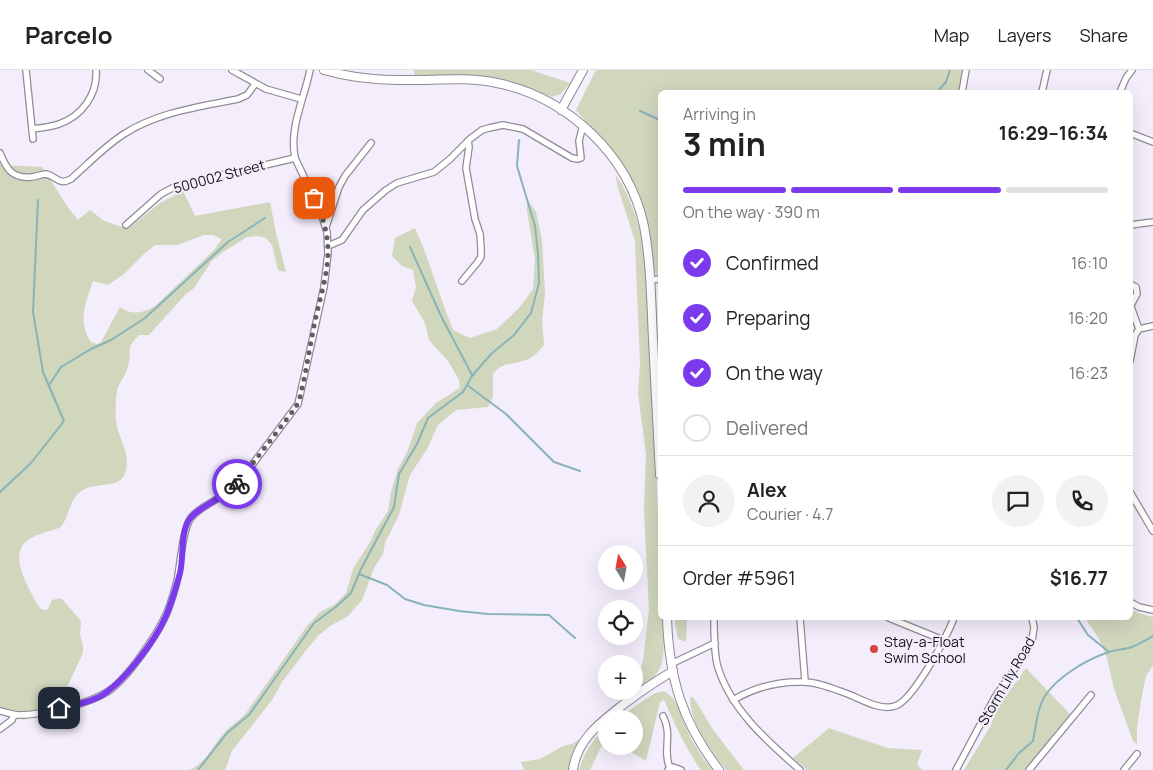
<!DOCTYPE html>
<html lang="en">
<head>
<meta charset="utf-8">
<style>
  :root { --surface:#fff; --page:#f2f2f2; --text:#222; --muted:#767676; --line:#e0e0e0; --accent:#7c3aed }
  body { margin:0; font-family:Manrope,sans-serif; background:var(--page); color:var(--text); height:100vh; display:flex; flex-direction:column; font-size:19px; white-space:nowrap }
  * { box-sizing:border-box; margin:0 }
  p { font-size:16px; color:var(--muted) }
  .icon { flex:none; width:28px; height:28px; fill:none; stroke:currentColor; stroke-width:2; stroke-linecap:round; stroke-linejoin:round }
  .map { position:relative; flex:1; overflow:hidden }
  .sheet { position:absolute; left:658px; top:20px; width:475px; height:530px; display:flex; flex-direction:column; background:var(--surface); border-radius:8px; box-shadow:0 5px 20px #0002 }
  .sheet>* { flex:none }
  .needle { width:32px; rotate:349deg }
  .controls { position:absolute; left:598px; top:475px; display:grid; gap:10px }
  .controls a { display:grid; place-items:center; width:45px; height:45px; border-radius:50%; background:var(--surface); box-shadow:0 5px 20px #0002; font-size:25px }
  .pin { position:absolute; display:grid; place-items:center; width:42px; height:42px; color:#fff; margin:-21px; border-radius:10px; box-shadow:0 2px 8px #0006 }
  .courier { position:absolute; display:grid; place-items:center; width:50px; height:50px; margin:-25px; border:4px solid #7c3aed; border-radius:50%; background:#fff; color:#222; box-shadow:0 1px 6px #0007 }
  .head em { font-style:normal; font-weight:700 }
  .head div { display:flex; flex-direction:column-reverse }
  .head { display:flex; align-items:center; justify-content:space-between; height:85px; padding:0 25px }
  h1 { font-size:32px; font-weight:700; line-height:38px }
  .bar { display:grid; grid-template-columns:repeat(4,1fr); gap:8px 5px; align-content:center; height:60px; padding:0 25px }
  .bar i { height:6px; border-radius:4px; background:var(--line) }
  .bar .on { background:var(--accent) }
  .bar p { grid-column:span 4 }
  .line { display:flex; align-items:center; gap:12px; padding:0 25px; border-top:1px solid var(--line) }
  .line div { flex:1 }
  .round { display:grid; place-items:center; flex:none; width:52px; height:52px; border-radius:26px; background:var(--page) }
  ol { padding:0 25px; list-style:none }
  li { display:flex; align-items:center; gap:15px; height:55px }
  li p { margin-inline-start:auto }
  li .icon { padding:5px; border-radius:50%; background:var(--accent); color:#fff; stroke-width:4 }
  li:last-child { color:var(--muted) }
  li i { width:28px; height:28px; border:2px solid var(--line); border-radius:50% }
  header { display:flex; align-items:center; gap:30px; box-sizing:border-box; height:70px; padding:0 25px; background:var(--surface); border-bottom:1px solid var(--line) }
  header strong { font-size:24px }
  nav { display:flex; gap:28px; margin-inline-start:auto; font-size:18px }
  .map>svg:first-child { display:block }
</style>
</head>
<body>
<header>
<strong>Parcelo</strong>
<nav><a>Map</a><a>Layers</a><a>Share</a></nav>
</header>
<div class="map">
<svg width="1153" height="700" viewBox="0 0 1153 700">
  <rect width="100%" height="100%" fill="#f4edfc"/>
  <!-- green -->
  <g fill="#d0d7bd" fill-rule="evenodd">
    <polygon points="414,0 531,0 570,13 561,24 552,27 526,18 416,8 414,6"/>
    <polygon points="596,0 963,0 959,22 660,22 659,207 655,203 649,156 641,130 629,106 605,73 576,40"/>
    <path d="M 0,95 L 42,97 C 54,114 64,134 78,150 L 90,140 L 104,151 L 122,157 L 130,157 L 160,133 L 183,121 L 195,146 L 270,132 L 276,163 L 286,202 L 278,200 L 272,175 L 266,168 L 258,166 L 247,167 L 220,184 L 211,192 L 194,218 L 185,225 L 149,265 L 139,265 C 124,280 133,279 128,296 C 126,304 122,309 118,317 C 116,322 115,344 116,351 C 118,369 132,383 125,403 C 121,418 97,413 85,419 C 69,426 70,445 61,457 C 50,462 37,463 28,470 C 7,485 29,518 37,534 L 41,539 L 45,540 L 48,539 L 52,530 L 61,528 L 81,551 L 80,564 L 83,576 L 83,583 L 61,630 L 38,646 L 23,650 L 18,642 L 0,639 ZM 204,165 L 213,165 L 222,169 L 213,181 L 156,235 C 145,243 132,246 120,237 L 101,272 L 97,274 L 91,272 C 77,252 86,232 93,211 L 108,215 L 124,204 L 144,184 L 155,175 L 177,175 Z"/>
    <path d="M 616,105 C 632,129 640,156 645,185 L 659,459 L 660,548 L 663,548 C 664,558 665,589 660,598 C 655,609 643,615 634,621 L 634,612 L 640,602 L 643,590 L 649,540 L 644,441 L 646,385 L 638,323 L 640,295 L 635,171 L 617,115 Z"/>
    <path d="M 527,129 L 536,142 L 542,169 L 545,223 L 542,252 L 544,275 C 539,281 534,287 526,290 C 513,295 500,292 493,305 L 493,327 L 488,337 L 456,340 L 438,355 L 427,379 L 410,405 L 399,445 L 385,473 L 383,484 L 374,498 L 362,530 L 348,546 L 330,556 L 318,566 L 307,579 L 282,612 L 272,630 L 232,681 L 225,700 L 190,700 C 210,689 211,676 225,662 C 231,655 240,650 246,643 L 307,556 L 320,542 L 334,535 L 346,523 L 353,499 L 370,472 L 376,459 L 388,441 L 391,422 L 398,399 L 408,380 L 417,353 L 436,333 L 460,318 L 459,310 L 448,291 L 429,270 L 425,253 L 412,231 L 416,217 L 413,200 L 402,196 L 392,186 L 395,168 L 415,158 C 430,191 439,226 453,260 L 470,268 L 497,259 L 519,238 L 533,219 L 535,190 L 527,141 Z"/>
    <polygon points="1130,538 1138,543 1153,547 1153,595 1146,606 1141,630 1137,658 1137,675 1133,671 1114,619 1107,588 1099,569 1085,548 1130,548"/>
    <polygon points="674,548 687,548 686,572 678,569"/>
    <polygon points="1026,598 1070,644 1025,700 964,700 990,657 998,637"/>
    <path d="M 664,621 C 678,628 682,648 688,662 C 694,675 703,689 712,700 L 701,700 C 685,678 675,654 664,630 L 660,632 L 646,691 L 621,676 L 634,676 L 634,649 L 616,649 L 655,623 Z"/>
    <path d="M 693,627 L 714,661 L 744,700 L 726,700 C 711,680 690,653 690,628 Z"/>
    <path d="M 606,657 L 606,673 L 601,677 L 590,700 L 579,700 C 583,684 594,668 606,657 Z"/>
    <polygon points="829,658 887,678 922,680 917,694 922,700 807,700 793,688"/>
    <polygon points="580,669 569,700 524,700 521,692 540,689 563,676 572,674"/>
  </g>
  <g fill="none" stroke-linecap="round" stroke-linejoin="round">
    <!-- stream -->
    <g stroke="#89b3b8" stroke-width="2">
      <polyline points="937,22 946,12 950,0"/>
      <polyline points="640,41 660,50"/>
      <polyline points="410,177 441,246 472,305"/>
      <polyline points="49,315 61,297 91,279 111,270 145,248 228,172 265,148"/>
      <polyline points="467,315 506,344 554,392 580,401"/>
      <polyline points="0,422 31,393 64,351 43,302 33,242 38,130"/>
      <polyline points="359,504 387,515 405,529 424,535 459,541 488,544 549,545 575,568"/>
      <polyline points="1077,548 1088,565 1109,582"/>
      <polyline points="198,700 227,663 249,645 314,553 337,536 351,523 361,499 394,437 399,404 417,374 428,348 463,322 472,306 491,284 514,265 531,243 539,213 538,184 535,156 517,96 519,70"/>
      <path d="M 1006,700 L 1019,683 L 1033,671 C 1036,656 1037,639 1045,626 C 1057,607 1086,590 1106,583 C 1115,579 1124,580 1132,577 C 1139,574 1146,570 1153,566"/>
    </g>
    <!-- street casing -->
    <g stroke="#918a97" stroke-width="8">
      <g id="street">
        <polyline points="26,0 33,69"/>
        <polyline points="148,0 160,9"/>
        <polyline points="232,0 266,19 301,29"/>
        <polyline points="962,22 966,0"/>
        <polyline points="1042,22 1047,0"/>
        <polyline points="1120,22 1126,8 1132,0"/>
        <path d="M 32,59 C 41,58 51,57 59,54 C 82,46 98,24 96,0"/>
        <polyline points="1130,63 1153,72"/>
        <path d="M 0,83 C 6,98 12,109 31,107 C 36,107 41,104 46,104 C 57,106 58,116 71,109 C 88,94 105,76 124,64 C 158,42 199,37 238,29 L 247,25 L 255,14"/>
        <polyline points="126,155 161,124 176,116 295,88"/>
        <polyline points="1130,155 1153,152"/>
        <polyline points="326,157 339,117 345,106 371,73"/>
        <polyline points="328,176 342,170 363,140 386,120 397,113 434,102 450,89 470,69 482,60 489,58 503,55 523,59 572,88 578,89 581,88 579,71 583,55"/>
        <polyline points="650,210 660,209"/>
        <polyline points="462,211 477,193 481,187 481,178 480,164 475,149 466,98 469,77 468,71"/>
        <polyline points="1130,214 1136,217 1137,224 1131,235"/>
        <polyline points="1130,234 1139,259"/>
        <polyline points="1130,291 1135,265 1139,259 1153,256"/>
        <polyline points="1130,422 1153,461"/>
        <polyline points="1130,532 1139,537 1153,540"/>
        <path d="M 714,548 C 714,562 714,579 717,594 C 729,638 767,671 800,700"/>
        <polyline points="800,548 805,611"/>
        <polyline points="889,548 943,570"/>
        <polyline points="671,594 715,573"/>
        <path d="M 733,630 C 754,618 779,611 803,612 C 818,612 834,619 848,624 C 861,629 880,641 895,636 C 913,631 947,566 954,548"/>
        <path d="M 0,641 C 6,642 13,645 19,645 C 43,645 90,634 110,620 C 128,607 155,568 165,547 C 170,537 173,526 176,515 C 181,497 181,466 189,451 C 196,437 224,428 237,415 L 298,334 L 324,217 L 328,183 L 327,162 L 321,143 L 295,88 C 289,57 304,30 310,0"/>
        <path d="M 663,646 C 673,665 662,680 670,698"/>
        <polyline points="0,659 12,650 14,645"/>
        <polyline points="668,700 673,697 681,700"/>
        <polyline points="956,700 995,627 1025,584 1032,571 1034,557 1032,548"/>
        <polyline points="1029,700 1091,625"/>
        <polyline points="1124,700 1137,684"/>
      </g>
    </g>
    <!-- secondary casing -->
    <g stroke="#918a97" stroke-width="10">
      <g id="secondary">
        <path d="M 324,0 C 348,7 374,10 399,10 C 432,11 465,6 497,13 C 567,27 629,85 644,156 C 651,193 651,231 653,269 C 655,314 658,360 660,405"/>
        <polyline points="561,40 583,0"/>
        <path d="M 667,548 C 669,608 682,652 719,700"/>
        <path d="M 573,700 C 577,669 601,652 624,634 C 640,622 656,611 673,601"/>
      </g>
    </g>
    <!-- street -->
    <use href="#street" stroke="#fff" stroke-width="5.5"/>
    <!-- secondary -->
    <use href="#secondary" stroke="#fff" stroke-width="8"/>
  </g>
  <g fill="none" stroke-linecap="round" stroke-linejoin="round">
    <!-- done -->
    <path stroke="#615d65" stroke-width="5" stroke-dasharray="0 9" d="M 237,414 L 296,337 L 300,327 C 306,302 310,276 315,251 C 326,202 338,177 314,128"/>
    <!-- route -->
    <path stroke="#7c3aed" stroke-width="6" d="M 59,638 C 72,636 86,633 99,627 C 123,614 155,571 166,546 C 172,532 176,517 180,503 C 184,486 180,465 189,450 C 197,437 225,428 237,414"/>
  </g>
  <!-- markers -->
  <circle fill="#d34442" stroke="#f4edfc" stroke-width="2" cx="874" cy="579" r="5"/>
  <g text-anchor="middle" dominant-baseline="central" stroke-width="4" stroke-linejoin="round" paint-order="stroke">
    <!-- street labels -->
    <g font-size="14" fill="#121014" stroke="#f4edfc">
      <text transform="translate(219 106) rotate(-15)">500002 Street</text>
      <text transform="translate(1006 611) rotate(-60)">Storm Lily Road</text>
    </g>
    <!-- poi labels -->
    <g font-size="14" fill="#121014" stroke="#f4edfc" text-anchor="start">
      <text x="884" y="571">Stay-a-Float<tspan x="884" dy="16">Swim School</tspan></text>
    </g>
  </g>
</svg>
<div class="controls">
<a><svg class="needle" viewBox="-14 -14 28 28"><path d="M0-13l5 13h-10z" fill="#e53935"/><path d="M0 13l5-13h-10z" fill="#767676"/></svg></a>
<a><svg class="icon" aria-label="locate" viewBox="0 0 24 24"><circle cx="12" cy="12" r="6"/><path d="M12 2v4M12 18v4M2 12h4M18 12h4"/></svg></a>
<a>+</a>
<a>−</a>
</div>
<div class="pin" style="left:314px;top:128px;background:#ea580c"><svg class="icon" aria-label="bag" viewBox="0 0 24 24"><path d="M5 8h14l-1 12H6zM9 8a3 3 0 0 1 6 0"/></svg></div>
<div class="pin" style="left:59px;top:638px;background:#1f2937"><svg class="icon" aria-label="home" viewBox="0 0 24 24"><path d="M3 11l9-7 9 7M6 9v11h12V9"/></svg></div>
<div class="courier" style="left:237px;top:414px"><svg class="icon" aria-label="bike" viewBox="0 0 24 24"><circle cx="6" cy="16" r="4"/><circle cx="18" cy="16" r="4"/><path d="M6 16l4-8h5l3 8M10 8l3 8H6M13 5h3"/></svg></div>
<section class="sheet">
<div class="head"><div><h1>3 min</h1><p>Arriving in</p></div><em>16:29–16:34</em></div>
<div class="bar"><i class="on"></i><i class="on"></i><i class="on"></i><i></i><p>On the way · 390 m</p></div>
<ol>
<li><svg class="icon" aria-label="check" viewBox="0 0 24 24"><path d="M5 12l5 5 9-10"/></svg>Confirmed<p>16:10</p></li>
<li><svg class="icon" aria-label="check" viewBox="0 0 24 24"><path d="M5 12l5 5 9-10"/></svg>Preparing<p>16:20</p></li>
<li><svg class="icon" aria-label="check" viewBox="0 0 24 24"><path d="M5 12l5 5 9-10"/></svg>On the way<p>16:23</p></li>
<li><i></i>Delivered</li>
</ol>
<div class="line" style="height:90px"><a class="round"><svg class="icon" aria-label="person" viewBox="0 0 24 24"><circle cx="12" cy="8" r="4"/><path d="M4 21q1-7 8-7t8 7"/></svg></a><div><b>Alex</b><p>Courier · 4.7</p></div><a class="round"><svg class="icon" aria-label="chat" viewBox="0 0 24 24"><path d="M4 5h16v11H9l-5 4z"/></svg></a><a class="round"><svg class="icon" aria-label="phone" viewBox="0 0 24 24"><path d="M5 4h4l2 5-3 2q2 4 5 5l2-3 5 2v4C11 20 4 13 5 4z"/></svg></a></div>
<div class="line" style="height:65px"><div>Order #5961</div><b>$16.77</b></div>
</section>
</div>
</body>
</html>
